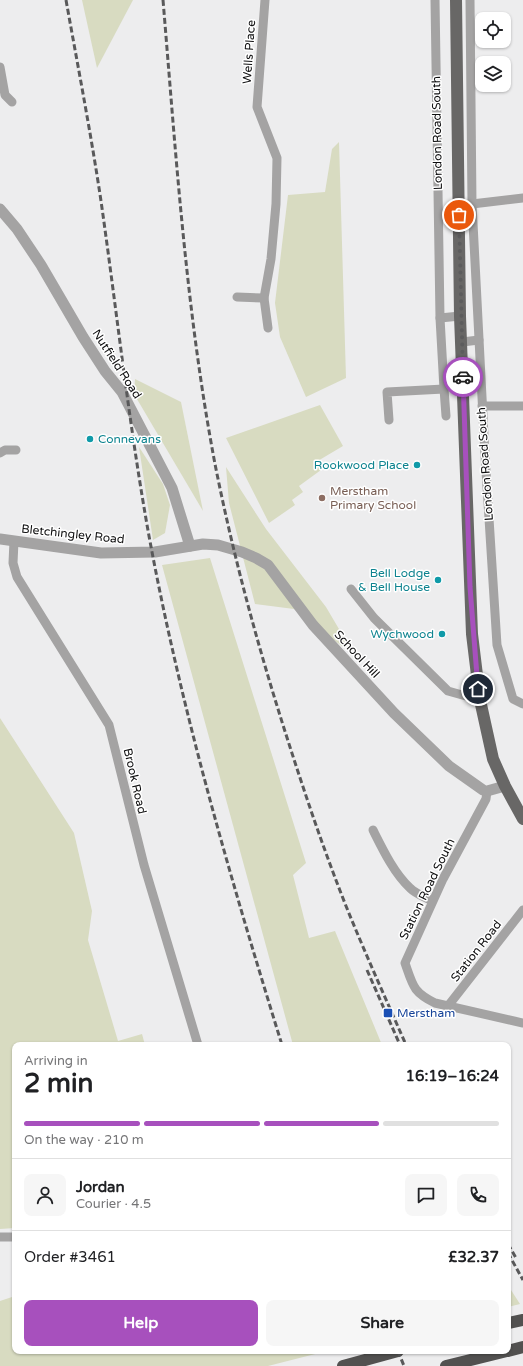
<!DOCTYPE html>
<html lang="en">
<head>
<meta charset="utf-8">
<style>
  :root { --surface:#fff; --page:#f6f6f6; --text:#202124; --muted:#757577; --line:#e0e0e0; --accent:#a750bd }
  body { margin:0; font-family:"Varela Round",sans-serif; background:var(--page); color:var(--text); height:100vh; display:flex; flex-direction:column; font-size:15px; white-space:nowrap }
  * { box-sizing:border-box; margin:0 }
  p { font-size:13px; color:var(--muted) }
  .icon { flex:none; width:22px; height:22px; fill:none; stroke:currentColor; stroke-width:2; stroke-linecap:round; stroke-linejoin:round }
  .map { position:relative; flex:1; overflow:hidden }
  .side { position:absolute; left:12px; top:1042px; width:499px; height:312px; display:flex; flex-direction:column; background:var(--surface); border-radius:8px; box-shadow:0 1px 3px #0004 }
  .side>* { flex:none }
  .tools { position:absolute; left:475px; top:12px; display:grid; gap:8px }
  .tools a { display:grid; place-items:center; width:36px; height:36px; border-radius:8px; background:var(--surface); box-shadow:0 1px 3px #0004; font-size:20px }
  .pin { position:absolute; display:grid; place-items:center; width:34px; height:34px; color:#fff; margin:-17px; border:2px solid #fff; border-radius:50%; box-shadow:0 1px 4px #0007 }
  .courier { position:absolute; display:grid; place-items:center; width:40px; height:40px; margin:-20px; border:3px solid #a750bd; border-radius:50%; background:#fff; color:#222; box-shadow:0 1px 5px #0007 }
  .overview em { font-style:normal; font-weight:700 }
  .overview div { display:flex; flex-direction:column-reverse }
  .overview { display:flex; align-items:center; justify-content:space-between; height:68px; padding:0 12px }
  h1 { font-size:26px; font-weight:700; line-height:30px }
  .bar { display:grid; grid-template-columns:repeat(4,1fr); gap:6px 4px; align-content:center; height:48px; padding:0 12px }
  .bar i { height:5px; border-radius:3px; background:var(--line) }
  .bar .active { background:var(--accent) }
  .bar p { grid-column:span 4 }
  .line { display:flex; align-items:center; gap:10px; padding:0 12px; border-top:1px solid var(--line) }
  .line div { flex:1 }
  .round { display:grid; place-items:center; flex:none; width:42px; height:42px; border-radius:8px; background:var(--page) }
  .action { display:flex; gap:8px; margin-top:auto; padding:8px 12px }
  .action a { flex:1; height:46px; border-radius:8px; background:var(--accent); color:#fff; font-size:16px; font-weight:700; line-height:46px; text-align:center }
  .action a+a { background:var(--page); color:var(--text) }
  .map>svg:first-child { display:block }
</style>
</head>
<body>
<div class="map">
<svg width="523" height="1366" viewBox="0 0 523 1366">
  <rect width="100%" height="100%" fill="#ededee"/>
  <!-- green -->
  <g fill="#d8dbc1">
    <polygon points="82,0 133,0 97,68"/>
    <polygon points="339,142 346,378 306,397 280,337 275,303 288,195 325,192 332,149"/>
    <polygon points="135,379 181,402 203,511 134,394"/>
    <polygon points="320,405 343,446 316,462 321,470 299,486 303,492 292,500 295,505 269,523 226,438"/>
    <polygon points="139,447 163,484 170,505 165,533 153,540"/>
    <polygon points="226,467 266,529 326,607 349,646 343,647 294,609 255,604 229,503"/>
    <polygon points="210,558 306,863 293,875 309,938 335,931 382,1045 293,1045 162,565"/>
    <polygon points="0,718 74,833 92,911 88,940 118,1041 142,1034 145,1045 15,1045 15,1228 0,1229"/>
    <polygon points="508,1290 511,1290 520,1304 508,1307"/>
    <polygon points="15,1296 15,1351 327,1351 268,1366 0,1366 0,1301"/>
  </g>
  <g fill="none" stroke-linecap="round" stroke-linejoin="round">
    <!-- minor -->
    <g stroke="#a4a3a3" stroke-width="9">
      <polyline points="265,0 257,107 277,158 276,204 271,259 264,298 268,328"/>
      <polyline points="435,0 440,318 460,316"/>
      <polyline points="470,0 472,204 485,455 497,645 513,699 523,704"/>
      <polyline points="0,67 5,95 12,102"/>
      <polyline points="472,204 523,198"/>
      <polyline points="237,297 264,298"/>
      <polyline points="462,342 479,340"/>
      <polyline points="444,389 446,416"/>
      <polyline points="482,406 523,406"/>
      <polyline points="389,420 387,392 444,389 440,318"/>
      <polyline points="0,453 5,450 16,450"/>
      <polyline points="14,541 13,563 17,577 109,725 144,865 198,1045"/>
      <polyline points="351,589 374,618 448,691 480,700"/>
      <path d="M 487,791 L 486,799 L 443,879 L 405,963 C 413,986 413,992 435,1003 L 523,1023"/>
      <path d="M 373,830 C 383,850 394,873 410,888 C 416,894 425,897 432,901"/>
      <polyline points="448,1006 523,910"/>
      <polyline points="0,1237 15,1237"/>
    </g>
    <!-- tertiary -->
    <g stroke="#a4a3a3" stroke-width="11">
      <polyline points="0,209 17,229 41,265 83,337 105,371 122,392 172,488 190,546"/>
      <polyline points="0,539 101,553 155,552 203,544 218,545 242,552 256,558 268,565 313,625 394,713 449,766 483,790 487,791 505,786"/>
    </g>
    <!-- primary -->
    <polyline stroke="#686766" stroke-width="12" points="456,0 460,316 472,634 480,700 493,759 505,786 523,819"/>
    <!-- motorway -->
    <g stroke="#525150" stroke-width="12">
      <polyline points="508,1323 523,1320"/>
      <polyline points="508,1351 523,1347"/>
      <polyline points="343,1366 398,1351"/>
      <polyline points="446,1366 507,1351"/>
    </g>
    <!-- rail -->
    <g stroke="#59595a" stroke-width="3" stroke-dasharray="6 3" stroke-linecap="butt">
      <path d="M 66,0 C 78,67 91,134 101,201 C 117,313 129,425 149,536 C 181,709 230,877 282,1045"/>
      <path d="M 163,0 C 176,155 186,311 215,464 C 234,560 260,654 290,747 C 307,800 325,853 346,906 C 365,953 386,999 406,1045"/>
      <polyline points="367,970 400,1045"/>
      <polyline points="508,1244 516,1258"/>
      <polyline points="508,1253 523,1280"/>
      <polyline points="398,1351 404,1366"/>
    </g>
  </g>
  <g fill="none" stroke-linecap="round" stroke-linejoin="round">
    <!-- done -->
    <polyline stroke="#5c5c5d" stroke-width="4" stroke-dasharray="0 7.2" points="459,215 463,377"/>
    <!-- route -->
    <polyline stroke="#a750bd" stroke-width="5" points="463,377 470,587 478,689"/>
  </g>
  <!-- markers -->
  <g fill="#0f9aa8" stroke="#fff" stroke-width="1.5">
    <circle cx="90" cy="439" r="4"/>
    <circle cx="417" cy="465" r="4"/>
    <circle cx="438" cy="580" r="4"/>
    <circle cx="442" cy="634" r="4"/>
  </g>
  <circle fill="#8d6e63" stroke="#fff" stroke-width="1.5" cx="322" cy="498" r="4"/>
  <rect fill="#1a4fb4" stroke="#fff" stroke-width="1.5" x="383" y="1008" width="10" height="10" rx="2"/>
  <g text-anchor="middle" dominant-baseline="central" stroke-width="3" stroke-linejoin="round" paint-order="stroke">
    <!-- street labels -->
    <g font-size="12" fill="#0e0e0f" stroke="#fff">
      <text transform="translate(249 52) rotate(-86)">Wells Place</text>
      <text transform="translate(437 133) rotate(-91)">London Road South</text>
      <text transform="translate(117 364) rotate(57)">Nutfield Road</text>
      <text transform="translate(485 464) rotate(-94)">London Road South</text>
      <text transform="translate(73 534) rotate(6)">Bletchingley Road</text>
      <text transform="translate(357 654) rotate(47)">School Hill</text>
      <text transform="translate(135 781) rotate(77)">Brook Road</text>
      <text transform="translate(427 889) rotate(-64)">Station Road South</text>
      <text transform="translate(476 951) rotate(-52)">Station Road</text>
    </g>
    <!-- culture labels -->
    <g font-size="12" fill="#0d838f" stroke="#fff" text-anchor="end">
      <text x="98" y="439" text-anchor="start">Connevans</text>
      <text x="409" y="465">Rookwood Place</text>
      <text x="430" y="573">Bell Lodge<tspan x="430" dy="14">&amp; Bell House</tspan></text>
      <text x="434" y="634">Wychwood</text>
    </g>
    <!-- education labels -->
    <g font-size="12" fill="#785e54" stroke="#fff" text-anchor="start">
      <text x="330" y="491">Merstham<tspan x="330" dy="14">Primary School</tspan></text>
    </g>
    <!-- transit labels -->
    <g font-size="12" fill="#164399" stroke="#fff" text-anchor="start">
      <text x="397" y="1013">Merstham</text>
    </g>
  </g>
</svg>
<div class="tools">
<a><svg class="icon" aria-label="locate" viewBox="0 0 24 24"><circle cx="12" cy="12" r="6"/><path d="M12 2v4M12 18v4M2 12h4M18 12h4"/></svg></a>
<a><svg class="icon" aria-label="layers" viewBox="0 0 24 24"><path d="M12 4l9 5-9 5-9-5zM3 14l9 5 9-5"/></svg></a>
</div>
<div class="pin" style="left:459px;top:215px;background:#ea580c"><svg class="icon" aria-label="bag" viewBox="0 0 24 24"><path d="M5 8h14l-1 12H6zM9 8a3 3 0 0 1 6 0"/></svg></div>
<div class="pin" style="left:478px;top:689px;background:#1f2937"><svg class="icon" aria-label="home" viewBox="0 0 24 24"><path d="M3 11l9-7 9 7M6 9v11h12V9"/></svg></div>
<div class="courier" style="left:463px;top:377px"><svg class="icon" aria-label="car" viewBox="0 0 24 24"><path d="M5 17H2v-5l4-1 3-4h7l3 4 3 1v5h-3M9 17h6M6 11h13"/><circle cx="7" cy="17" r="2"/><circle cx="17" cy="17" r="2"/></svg></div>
<section class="side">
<div class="overview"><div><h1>2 min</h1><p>Arriving in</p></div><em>16:19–16:24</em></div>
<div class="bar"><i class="active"></i><i class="active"></i><i class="active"></i><i></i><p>On the way · 210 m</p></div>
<div class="line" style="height:72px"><a class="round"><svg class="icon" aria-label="person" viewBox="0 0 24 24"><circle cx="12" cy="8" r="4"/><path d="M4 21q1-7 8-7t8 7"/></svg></a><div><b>Jordan</b><p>Courier · 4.5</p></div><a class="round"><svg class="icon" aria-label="chat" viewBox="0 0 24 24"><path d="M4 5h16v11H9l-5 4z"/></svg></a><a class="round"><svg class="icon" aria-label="phone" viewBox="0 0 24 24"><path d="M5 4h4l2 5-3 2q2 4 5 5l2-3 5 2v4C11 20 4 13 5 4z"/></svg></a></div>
<div class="line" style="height:52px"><div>Order #3461</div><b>£32.37</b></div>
<div class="action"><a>Help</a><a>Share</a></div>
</section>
</div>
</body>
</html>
